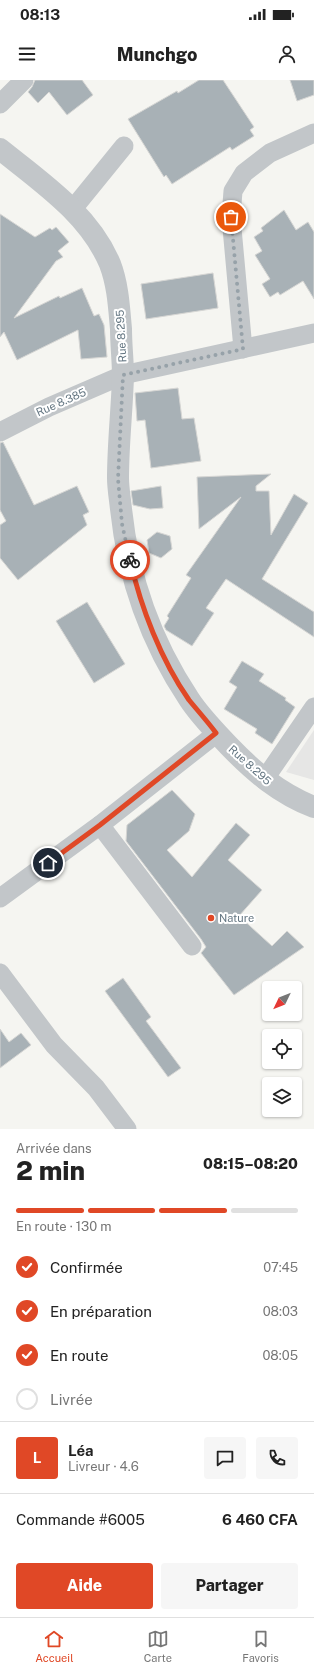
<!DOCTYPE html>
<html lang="fr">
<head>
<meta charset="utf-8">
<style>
  :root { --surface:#fff; --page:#f6f6f6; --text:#222; --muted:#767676; --line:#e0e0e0; --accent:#e04826 }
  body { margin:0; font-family:"Public Sans",sans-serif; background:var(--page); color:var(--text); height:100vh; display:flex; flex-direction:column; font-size:15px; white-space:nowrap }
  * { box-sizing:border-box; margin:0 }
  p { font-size:13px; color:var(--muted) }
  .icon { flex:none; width:22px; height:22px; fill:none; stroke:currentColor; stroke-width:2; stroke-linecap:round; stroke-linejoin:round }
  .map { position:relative; height:1049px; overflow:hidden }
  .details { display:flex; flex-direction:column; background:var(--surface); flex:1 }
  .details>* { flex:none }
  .needle { width:26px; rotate:227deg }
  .tools { position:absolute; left:262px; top:901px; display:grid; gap:8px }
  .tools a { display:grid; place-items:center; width:40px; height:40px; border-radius:4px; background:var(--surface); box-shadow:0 1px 3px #0004; font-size:20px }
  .pin { position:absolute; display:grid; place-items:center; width:34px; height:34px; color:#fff; margin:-17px; border:2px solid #fff; border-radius:50%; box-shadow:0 1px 4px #0007 }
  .courier { position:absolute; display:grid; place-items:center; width:40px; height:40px; margin:-20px; border:3px solid #e04826; border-radius:50%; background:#fff; color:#222; box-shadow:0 1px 5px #0007 }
  .headline em { font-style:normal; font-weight:800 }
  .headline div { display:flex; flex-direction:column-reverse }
  .headline { display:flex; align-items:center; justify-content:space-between; height:68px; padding:0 16px }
  h1 { font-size:26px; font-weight:800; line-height:30px }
  .bar { display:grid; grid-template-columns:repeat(4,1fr); gap:6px 4px; align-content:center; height:48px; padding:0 16px }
  .bar i { height:5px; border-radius:3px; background:var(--line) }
  .bar .selected { background:var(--accent) }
  .bar p { grid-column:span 4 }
  .line { display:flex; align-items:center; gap:10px; padding:0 16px; border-top:1px solid var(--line) }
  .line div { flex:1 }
  .round { display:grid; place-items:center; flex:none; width:42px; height:42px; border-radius:4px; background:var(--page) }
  ol { padding:0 16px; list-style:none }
  li { display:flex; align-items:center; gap:12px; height:44px }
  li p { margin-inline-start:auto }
  li .icon { padding:4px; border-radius:50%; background:var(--accent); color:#fff; stroke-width:4 }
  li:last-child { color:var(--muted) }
  li i { width:22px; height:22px; border:2px solid var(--line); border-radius:50% }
  .primary-button { display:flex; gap:8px; margin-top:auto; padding:8px 16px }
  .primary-button a { flex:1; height:46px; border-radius:4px; background:var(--accent); color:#fff; font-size:16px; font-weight:800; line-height:46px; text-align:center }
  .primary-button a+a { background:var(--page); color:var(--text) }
  .status { display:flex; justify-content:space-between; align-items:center; height:28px; padding:0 20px; background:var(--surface); direction:ltr }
  .status svg { height:11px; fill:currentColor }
  header { display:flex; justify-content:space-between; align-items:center; height:52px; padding:0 16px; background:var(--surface); font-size:18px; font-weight:800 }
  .menu { display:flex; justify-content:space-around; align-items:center; height:56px; border-top:1px solid var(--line); background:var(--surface); font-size:11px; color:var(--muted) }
  .menu a { display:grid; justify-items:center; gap:2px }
  .menu .selected { color:var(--accent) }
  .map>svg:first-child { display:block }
</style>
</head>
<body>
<div class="status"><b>08:13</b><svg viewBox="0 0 49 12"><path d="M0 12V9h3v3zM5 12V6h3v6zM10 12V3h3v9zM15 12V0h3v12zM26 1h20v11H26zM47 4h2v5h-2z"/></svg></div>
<header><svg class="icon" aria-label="menu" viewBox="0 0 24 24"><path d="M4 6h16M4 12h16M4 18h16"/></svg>Munchgo<svg class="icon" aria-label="person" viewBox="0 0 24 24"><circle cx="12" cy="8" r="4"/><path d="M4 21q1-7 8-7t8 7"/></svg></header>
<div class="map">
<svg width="314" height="1049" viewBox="0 0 314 1049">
  <rect width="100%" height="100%" fill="#f5f5f1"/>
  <!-- built -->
  <polygon fill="#e6e6e5" points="314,650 314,700 286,692"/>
  <!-- building -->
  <g fill="#a8b1b6" stroke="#d6d6d4">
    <polygon points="35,0 82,0 93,15 67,35 49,12 38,23 28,12 32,7"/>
    <polygon points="199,0 223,0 254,47 250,50 254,56 232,70 230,67 172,104 166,95 164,97 128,39 177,11 178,13"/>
    <polygon points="290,0 314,0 314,15 297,21"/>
    <polygon points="284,130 296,150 308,142 314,152 314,219 303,201 280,215 278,212 270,217 262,204 270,199 255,175 262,171 254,157 263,151 261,148"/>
    <polygon points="0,134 35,157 50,148 52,150 56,147 69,162 58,171 63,177 56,181 14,238 59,216 60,218 82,208 94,236 99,234 104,245 107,277 81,279 78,250 17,280 4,252 0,257"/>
    <polygon points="213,193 218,228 146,239 141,204"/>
    <polygon points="178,308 182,339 194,338 201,381 151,388 145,340 137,341 135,313"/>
    <polygon points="3,362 34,425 77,406 89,432 83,435 87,445 18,500 0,478 0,445 6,441 0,430 0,363"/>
    <polygon points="271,394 256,406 256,411 269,411 271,455 294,414 308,423 262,499 314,532 314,557 226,499 206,528 214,533 192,566 166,550 164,546 169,538 167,536 191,498 186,495 241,417 199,449 197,397"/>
    <polygon points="161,406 163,428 150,429 133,425 131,411"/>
    <polygon points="157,452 170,456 172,469 161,478 149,473 147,460"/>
    <polygon points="87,522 125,584 94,603 56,541"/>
    <polygon points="242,581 264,594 259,601 286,618 285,620 295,627 272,664 255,653 257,649 224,629 237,607 229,602"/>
    <polygon points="172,710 195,734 189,751 167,770 192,797 236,743 250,755 228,780 262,810 239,836 272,866 287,851 304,867 234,915 201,873 206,867 201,859 126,761 127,745"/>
    <polygon points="123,898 151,937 146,941 181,988 168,997 105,911"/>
    <polygon points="0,949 9,962 21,953 31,965 0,988"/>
  </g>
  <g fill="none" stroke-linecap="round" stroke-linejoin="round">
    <!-- minor -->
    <g stroke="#c2c6c9" stroke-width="19">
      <polyline points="0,24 24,0"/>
      <polyline points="72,130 124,66"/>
      <polyline points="243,269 231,137 233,111 244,93 270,73 314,53"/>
      <polyline points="0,352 49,327 123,295 314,253"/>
      <polyline points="264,700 314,627"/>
      <polyline points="100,745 192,866"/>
      <polyline points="0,818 100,745 217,653"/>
      <polyline points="0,893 54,965 96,1008 127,1049"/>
    </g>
    <!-- tertiary -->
    <path stroke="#c2c6c9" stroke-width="22" d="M 0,69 C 41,102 89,134 110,184 C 118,205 119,227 121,249 C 121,265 123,281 123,296 C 122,330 118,364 118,398 C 118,408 120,419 121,429 C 128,496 151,562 189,619 C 200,636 215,651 229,666 C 254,692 280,714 314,727"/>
  </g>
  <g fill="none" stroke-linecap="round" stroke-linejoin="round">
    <!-- done -->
    <polyline stroke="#97a2a9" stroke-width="4" stroke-dasharray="0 7.2" points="130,480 122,444 118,399 123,295 243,269 231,137"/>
    <!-- route -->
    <path stroke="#e04826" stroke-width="5" d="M 48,783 L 100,745 L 216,653 C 208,642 198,631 189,620 C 161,580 141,528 130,480"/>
  </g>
  <!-- markers -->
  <circle fill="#e04826" stroke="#fff" stroke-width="1.5" cx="211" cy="838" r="4"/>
  <g text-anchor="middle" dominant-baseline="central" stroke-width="4" stroke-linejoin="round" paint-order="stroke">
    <!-- street labels -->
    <g font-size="11" fill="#647682" stroke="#fff">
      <text transform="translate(121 256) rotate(-93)">Rue 8.295</text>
      <text transform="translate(61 322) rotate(-24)">Rue 8.385</text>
      <text transform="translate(250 685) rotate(42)">Rue 8.295</text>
    </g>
    <!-- poi labels -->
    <g font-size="11" fill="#647682" stroke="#fff" text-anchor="start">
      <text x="219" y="838">Nature</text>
    </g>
  </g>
</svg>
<div class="tools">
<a><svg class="needle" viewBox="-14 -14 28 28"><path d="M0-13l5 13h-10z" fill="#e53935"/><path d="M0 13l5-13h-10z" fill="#767676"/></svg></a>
<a><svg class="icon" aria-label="locate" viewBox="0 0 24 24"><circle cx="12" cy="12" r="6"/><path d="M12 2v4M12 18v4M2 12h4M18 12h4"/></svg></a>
<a><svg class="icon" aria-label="layers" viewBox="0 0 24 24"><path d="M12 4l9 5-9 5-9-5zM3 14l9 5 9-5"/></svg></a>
</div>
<div class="pin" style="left:231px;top:137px;background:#ea580c"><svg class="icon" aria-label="bag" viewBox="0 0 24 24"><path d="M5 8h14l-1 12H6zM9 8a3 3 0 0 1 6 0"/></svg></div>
<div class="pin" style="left:48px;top:783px;background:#1f2937"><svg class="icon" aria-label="home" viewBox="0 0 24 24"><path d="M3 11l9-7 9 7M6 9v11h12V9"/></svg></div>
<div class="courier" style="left:130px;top:480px"><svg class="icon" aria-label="bike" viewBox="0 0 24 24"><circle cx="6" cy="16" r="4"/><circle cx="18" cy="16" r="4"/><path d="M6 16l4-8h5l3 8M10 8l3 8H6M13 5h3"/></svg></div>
</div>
<section class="details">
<div class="headline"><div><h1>2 min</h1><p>Arrivée dans</p></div><em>08:15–08:20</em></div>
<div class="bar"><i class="selected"></i><i class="selected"></i><i class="selected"></i><i></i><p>En route · 130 m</p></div>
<ol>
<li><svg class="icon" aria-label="check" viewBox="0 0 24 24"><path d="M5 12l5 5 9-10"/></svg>Confirmée<p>07:45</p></li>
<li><svg class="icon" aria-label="check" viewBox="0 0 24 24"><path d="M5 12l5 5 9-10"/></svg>En préparation<p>08:03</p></li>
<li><svg class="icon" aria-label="check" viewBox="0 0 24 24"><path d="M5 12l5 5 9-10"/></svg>En route<p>08:05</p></li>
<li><i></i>Livrée</li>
</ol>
<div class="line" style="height:72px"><b class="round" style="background:var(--accent);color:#fff">L</b><div><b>Léa</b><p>Livreur · 4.6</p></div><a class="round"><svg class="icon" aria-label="chat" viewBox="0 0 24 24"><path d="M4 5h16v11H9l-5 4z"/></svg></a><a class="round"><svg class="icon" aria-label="phone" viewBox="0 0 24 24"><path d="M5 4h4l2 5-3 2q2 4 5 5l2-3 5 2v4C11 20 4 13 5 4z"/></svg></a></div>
<div class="line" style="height:52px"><div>Commande #6005</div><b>6 460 CFA</b></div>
<div class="primary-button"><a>Aide</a><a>Partager</a></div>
</section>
<nav class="menu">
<a class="selected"><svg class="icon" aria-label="home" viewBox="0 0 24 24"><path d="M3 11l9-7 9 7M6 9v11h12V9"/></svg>Accueil</a>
<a><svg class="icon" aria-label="map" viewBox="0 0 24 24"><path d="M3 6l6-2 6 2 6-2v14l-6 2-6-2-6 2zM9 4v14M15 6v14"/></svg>Carte</a>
<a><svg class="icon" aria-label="saved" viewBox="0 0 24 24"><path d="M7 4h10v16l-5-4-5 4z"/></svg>Favoris</a>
</nav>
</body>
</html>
